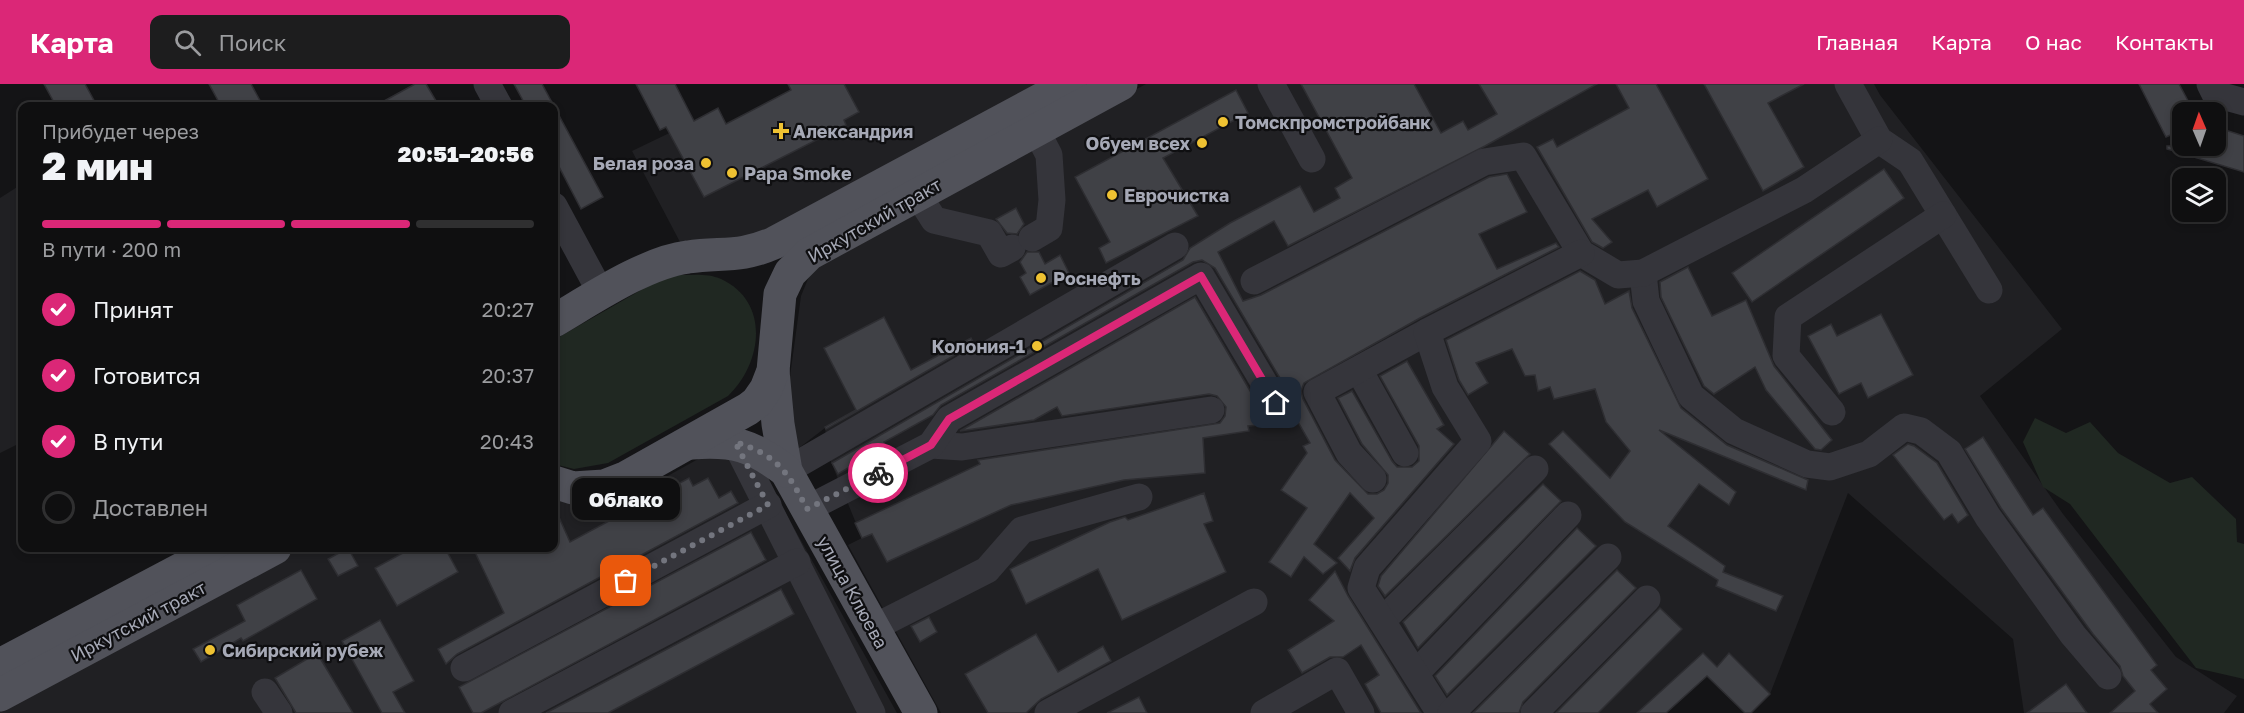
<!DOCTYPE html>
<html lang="ru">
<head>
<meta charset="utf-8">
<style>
  :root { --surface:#0f0f10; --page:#1d1d1e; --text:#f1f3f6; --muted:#9b9c9f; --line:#2f2f30; --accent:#db2777 }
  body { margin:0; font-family:"Golos Text",sans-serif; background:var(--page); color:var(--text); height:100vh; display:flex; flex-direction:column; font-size:22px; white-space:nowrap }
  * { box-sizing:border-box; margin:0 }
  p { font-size:20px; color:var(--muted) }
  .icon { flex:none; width:33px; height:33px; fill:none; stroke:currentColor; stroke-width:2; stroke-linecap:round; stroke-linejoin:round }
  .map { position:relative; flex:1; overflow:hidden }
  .side { position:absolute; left:18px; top:18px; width:540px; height:450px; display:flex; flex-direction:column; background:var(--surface); border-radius:12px; box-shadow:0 3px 9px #0003,0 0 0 2px var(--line) }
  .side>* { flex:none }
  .needle { width:39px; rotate:358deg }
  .fabs { position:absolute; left:2172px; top:18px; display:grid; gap:12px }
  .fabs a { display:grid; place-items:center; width:54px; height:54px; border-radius:12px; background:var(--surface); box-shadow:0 3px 9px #0003,0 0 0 2px var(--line); font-size:30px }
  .pin { position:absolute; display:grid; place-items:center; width:51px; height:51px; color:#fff; margin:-26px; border-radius:12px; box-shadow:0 3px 9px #0006 }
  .courier { position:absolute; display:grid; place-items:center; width:60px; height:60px; margin:-30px; border:4px solid #db2777; border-radius:50%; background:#fff; color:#222; box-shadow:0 2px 8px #0007 }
  .bubble { position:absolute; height:42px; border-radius:12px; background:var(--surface); box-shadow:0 3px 9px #0003,0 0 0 2px var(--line); font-size:20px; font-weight:800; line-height:42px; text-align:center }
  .summary em { font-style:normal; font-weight:800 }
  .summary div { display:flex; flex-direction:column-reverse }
  .summary { display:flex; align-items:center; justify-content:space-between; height:102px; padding:0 24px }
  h1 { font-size:39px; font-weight:800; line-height:45px }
  .bar { display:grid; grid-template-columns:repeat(4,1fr); gap:9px 6px; align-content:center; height:72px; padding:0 24px }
  .bar i { height:8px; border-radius:4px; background:var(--line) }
  .bar .selected { background:var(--accent) }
  .bar p { grid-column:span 4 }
  ol { padding:0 24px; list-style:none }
  li { display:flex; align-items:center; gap:18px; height:66px }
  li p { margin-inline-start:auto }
  li .icon { padding:6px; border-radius:50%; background:var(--accent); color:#fff; stroke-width:4 }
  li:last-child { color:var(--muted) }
  li i { width:33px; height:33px; border:3px solid var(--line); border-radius:50% }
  header { display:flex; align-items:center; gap:36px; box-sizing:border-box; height:84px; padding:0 30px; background:var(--accent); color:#fff }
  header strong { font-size:28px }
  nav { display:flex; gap:33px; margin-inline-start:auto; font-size:21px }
  .search { width:420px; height:54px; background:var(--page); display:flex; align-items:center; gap:15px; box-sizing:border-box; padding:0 21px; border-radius:12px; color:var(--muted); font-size:22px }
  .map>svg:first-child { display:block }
</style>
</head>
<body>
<header>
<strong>Карта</strong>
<div class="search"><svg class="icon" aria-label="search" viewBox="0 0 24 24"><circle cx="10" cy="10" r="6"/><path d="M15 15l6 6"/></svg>Поиск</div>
<nav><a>Главная</a><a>Карта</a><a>О нас</a><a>Контакты</a></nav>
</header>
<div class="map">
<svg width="2244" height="629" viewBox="0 0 2244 629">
  <rect width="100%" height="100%" fill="#141416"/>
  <!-- built -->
  <g fill="#202023">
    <polygon points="807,0 1045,0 769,145 747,152 680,158 632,67 684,42 699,73"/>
    <polygon points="1146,0 1874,0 1880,11 2062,245 1980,312 2063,430 2176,573 2237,612 2224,629 2024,629 2013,555 1848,409 1770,610 1751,629 1745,629 1707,592 1666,629 941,629 848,461 862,454 829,373 825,344 795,367 787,314 801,212 810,190 824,173"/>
    <polygon points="22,100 22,358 0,369 0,114"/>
    <polygon points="728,371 765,392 897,629 0,629 0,624 296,464 554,464 554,413 606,417 637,409 700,374"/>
  </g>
  <!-- green -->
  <g fill="#202822">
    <path d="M 679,191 C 693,191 708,189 721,195 C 771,218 762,280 728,312 L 608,379 L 574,385 L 554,380 L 554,256 L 662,194 Z"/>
    <polygon points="2035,334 2066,349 2090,338 2118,369 2170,399 2192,393 2236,435 2237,458 2244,460 2244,595 2196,584 2070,420 2043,403 2023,358"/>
  </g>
  <!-- building -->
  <g fill="#404146" stroke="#2e2e32" stroke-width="1.5">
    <polygon points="44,0 85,0 97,22 56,22"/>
    <polygon points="209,0 251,0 263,22 221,22"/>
    <polygon points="415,0 426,0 439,22 375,22"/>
    <polygon points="514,0 542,0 603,113 581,125 554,73 554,22 526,22"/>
    <polygon points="636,0 675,0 694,37 718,24 726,40 791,6 788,0 844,0 859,28 844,36 846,41 704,113 666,43 660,46"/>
    <polygon points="1301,0 1414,0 1441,49 1463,37 1468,46 1497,30 1479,0 1597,0 1485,62 1288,162 1274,137 1218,168 1243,217 1261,211 1489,93 1507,90 1527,128 1479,150 1497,185 1556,159 1559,163 1420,234 1304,299 1301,307 1303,315 1335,376 1368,410 1377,410 1384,406 1388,399 1388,391 1362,360 1338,314 1352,307 1392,377 1397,383 1412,383 1419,377 1419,362 1380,292 1407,277 1444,341 1437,345 1454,360 1355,474 1350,487 1338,474 1374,434 1350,409 1314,460 1337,479 1323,490 1304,473 1291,493 1269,478 1307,424 1281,406 1307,369 1303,362 1310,359 1290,324 1290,311 1215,184 1202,176 1193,178 941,321 933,331 884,358 886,362 838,390 832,379 1183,176 1190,164 1230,139 1300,102 1314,128 1340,114 1335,104 1352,94"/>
    <polygon points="1616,0 1656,0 1708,95 1657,123 1648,106 1592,135 1612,158 1603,164 1592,158 1537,63 1553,55 1557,63 1629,24"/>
    <polygon points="1704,0 1804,0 1768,19 1804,83 1763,107"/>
    <polygon points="2139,0 2179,0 2194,28 2182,28 2182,46 2166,53"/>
    <polygon points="1236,6 1248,29 1163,74 1198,132 1106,179 1099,164 1110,158 1075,93"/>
    <polygon points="2216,43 2244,52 2244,88 2167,65 2167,62 2216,62"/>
    <polygon points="1884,85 1904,114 1752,218 1732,189"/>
    <polygon points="1016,124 1024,140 1017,150 1007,149 996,135"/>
    <polygon points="1027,168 1039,168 1045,180 1060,171 1069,189 1030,211 1020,193 1026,189 1020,178"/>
    <polygon points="1688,183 1712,232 1746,216 1774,282 1832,356 1821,366 1815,365 1766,306 1755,283 1714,310 1704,302 1661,213 1660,198"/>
    <polygon points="1580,187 1595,196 1605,220 1629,207 1632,224 1681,324 1727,361 1808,396 1806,406 1659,346 1736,408 1729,421 1699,400 1668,442 1725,482 1723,488 1783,512 1776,527 1716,502 1718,496 1625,438 1549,360 1563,347 1610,394 1630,367 1606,338 1595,305 1554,315 1550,303 1538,307 1535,291 1525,292 1512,265 1476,279 1488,299 1468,311 1459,296 1446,256"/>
    <polygon points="1195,213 1259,322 1261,341 1248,342 1249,347 1203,354 1205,389 1124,396 1011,421 887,478 872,450 862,454 855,439 980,380 978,376 1220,339 1225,332 1226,323 1217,312 1209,310 1062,332 1057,323 1034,336 960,347"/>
    <polygon points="1881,230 1913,291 1868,314 1861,299 1839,310 1808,252 1831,240 1837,252"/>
    <polygon points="884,233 911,286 971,254 974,260 826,345 825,343 856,326 824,264"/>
    <polygon points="1504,347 1530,370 1385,512 1378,502 1381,492"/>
    <polygon points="1983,353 2033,431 2043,424 2157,581 2151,586 2167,605 2150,620 2158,629 2110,629 2135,607 2123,592 2120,582 2093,550 2001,424 1965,365"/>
    <polygon points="1908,360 1914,362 1937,379 1968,431 1958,439 1952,430 1944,436 1893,371"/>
    <polygon points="689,394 693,402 708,394 719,414 731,407 738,419 457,570 446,580 438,565 504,529 473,464 554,464 554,422 570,458"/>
    <polygon points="1543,400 1561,417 1418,564 1403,538"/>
    <polygon points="1204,409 1213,437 1204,440 1226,488 1122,536 1098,485 1026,520 1010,485 1110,438 1125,433 1128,436"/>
    <polygon points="1577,444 1596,462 1447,611 1435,592"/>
    <polygon points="751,448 766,476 481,629 473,629 459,603"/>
    <polygon points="348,464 358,482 338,492 328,475"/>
    <polygon points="412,464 445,464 458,488 397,522 375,484"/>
    <polygon points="301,486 317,515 243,557 241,554 201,578 193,565 245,537 237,521"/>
    <polygon points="1617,486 1636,504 1523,618 1519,629 1473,629"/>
    <polygon points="1335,487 1348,512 1421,629 1381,629 1365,600 1379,591 1361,561 1343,573 1330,573 1302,589 1288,566 1334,537 1309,516"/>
    <polygon points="781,505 794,530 608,629 546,629"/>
    <polygon points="1660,524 1682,545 1598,629 1556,629"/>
    <polygon points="929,533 937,548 920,558 911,542"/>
    <polygon points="380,536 414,597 393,608 405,629 382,629 342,557"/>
    <polygon points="1036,550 1058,588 1103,562 1111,577 1041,615 1026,629 988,629 965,590"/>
    <polygon points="317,569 353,629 296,629 275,594"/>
    <polygon points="1703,569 1717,583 1729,569 1770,610 1751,629 1745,629 1707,592 1666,629 1637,629"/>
    <polygon points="2066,600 2087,629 2027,629"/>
    <polygon points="1139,613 1147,629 1107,629"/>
  </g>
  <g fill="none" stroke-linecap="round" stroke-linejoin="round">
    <!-- minor -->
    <g stroke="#35353b" stroke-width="27">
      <polyline points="487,0 499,22"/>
      <polyline points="1271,0 1312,75"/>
      <polyline points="1848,0 1879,56 1910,77 1989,206"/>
      <polyline points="2210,0 2215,10 2244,18"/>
      <polyline points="918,111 934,136 989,149 1001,170 1012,164"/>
      <polyline points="554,122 601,209"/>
      <polyline points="1032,154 1049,144 1052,116 1049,71 1036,46"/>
      <polyline points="1643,189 1646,217 1691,312 1734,347 1807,380 1830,383 1869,370 1904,343 1921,347 1949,368 1988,433 2073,551 2108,592"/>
      <polyline points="1254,197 1484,78 1523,72 1581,169 1618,191 1643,189 1804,106 1879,56"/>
      <polyline points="1359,286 1405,369"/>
      <polyline points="1832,328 1786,272 1788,233 1943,131"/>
      <polyline points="735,358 872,629"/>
      <polyline points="931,361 962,363 1211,326"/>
      <polyline points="786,387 1175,162"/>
      <polyline points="1373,395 1349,369 1317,308 1427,248"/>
      <polyline points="807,425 931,361 949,335 1201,192 1276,319"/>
      <polyline points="1382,537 1535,385"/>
      <polyline points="873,544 987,486 1022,446 1139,413"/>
      <polyline points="464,584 768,421"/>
      <polyline points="1416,589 1568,431"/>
      <polyline points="265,608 279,629"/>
      <polyline points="512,629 797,478"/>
      <polyline points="1048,629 1254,518"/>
      <polyline points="1264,629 1337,587 1361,629"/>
      <polyline points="1440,629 1361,504 1367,484 1478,357 1445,303 1427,248 1581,169"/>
      <polyline points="1451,629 1608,473"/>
      <polyline points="1534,629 1647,515"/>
    </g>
    <!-- major -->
    <g stroke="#51525a" stroke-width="33">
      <path d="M 554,237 C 590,216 646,178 688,173 C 721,168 740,174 774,159 L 1070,0"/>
      <polyline points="773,287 778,340 786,387 921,629"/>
      <path d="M 692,359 C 734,356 752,361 786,387"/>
      <polyline points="554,398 573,404 604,402 627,393 748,325 757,318 766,305 773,287 780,210 790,189 809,170 1121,0"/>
      <polyline points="0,581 221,464"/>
      <polyline points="0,611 275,464"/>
    </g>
  </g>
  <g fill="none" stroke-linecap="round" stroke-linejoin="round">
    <!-- done -->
    <path stroke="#73757e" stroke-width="6" stroke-dasharray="0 10.8" d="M 626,497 L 768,421 L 735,358 C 777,371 788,388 807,425 L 878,389"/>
    <!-- route -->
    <polyline stroke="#db2777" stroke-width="8" points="878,389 931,361 949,335 1201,192 1276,319"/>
  </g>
  <!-- markers -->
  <g fill="#efc232" stroke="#0f0f11" stroke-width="2">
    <circle cx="1223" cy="38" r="6"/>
    <path d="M778 38h6v6h6v6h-6v6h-6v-6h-6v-6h6z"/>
    <circle cx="1202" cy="59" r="6"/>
    <circle cx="706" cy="79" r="6"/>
    <circle cx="732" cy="89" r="6"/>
    <circle cx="1112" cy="111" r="6"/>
    <circle cx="1041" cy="194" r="6"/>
    <circle cx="1037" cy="262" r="6"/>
    <circle cx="210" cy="566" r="6"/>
  </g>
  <g text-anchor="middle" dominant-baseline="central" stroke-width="4.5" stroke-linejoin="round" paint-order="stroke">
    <!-- poi labels -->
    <g font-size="18" font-weight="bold" fill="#a6a9b6" stroke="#0f0f11" text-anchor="start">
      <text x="1235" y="38">Томскпромстройбанк</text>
      <text x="793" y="47">Александрия</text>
      <text x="1190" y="59" text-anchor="end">Обуем всех</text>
      <text x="694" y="79" text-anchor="end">Белая роза</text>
      <text x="744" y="89">Papa Smoke</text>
      <text x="1124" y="111">Еврочистка</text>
      <text x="1053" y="194">Роснефть</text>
      <text x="1025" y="262" text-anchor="end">Колония-1</text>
      <text x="222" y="566">Сибирский рубеж</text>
    </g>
    <!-- street labels -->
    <g font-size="18" fill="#a6a9b6" stroke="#0f0f11">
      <text transform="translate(874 136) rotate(-30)">Иркутский тракт</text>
      <text transform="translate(853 508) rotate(61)">улица Клюева</text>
      <text transform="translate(138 537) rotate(-28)">Иркутский тракт</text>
    </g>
  </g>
</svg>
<div class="fabs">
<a><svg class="needle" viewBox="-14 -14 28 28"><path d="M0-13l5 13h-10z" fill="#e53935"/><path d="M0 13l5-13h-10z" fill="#9b9c9f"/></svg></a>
<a><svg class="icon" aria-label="layers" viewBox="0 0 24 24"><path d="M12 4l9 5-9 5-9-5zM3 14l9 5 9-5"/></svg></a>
</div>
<div class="pin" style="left:626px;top:497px;background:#ea580c"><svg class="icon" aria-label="bag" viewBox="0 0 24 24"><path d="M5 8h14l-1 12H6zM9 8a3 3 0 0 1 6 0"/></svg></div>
<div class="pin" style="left:1276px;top:319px;background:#1f2937"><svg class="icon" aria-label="home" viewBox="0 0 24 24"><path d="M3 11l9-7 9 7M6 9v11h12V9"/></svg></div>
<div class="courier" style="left:878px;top:389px"><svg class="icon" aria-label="bike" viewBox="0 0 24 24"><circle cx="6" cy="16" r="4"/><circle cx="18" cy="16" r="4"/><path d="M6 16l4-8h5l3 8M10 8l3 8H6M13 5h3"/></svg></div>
<div class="bubble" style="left:572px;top:394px;width:108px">Облако</div>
<section class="side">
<div class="summary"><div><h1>2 мин</h1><p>Прибудет через</p></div><em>20:51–20:56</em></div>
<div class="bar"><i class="selected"></i><i class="selected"></i><i class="selected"></i><i></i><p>В пути · 200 m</p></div>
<ol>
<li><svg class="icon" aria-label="check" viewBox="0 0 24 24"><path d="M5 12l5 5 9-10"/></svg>Принят<p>20:27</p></li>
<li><svg class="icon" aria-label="check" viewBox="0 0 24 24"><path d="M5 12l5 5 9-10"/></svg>Готовится<p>20:37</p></li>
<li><svg class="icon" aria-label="check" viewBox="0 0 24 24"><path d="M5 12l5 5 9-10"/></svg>В пути<p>20:43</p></li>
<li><i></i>Доставлен</li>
</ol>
</section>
</div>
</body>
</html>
